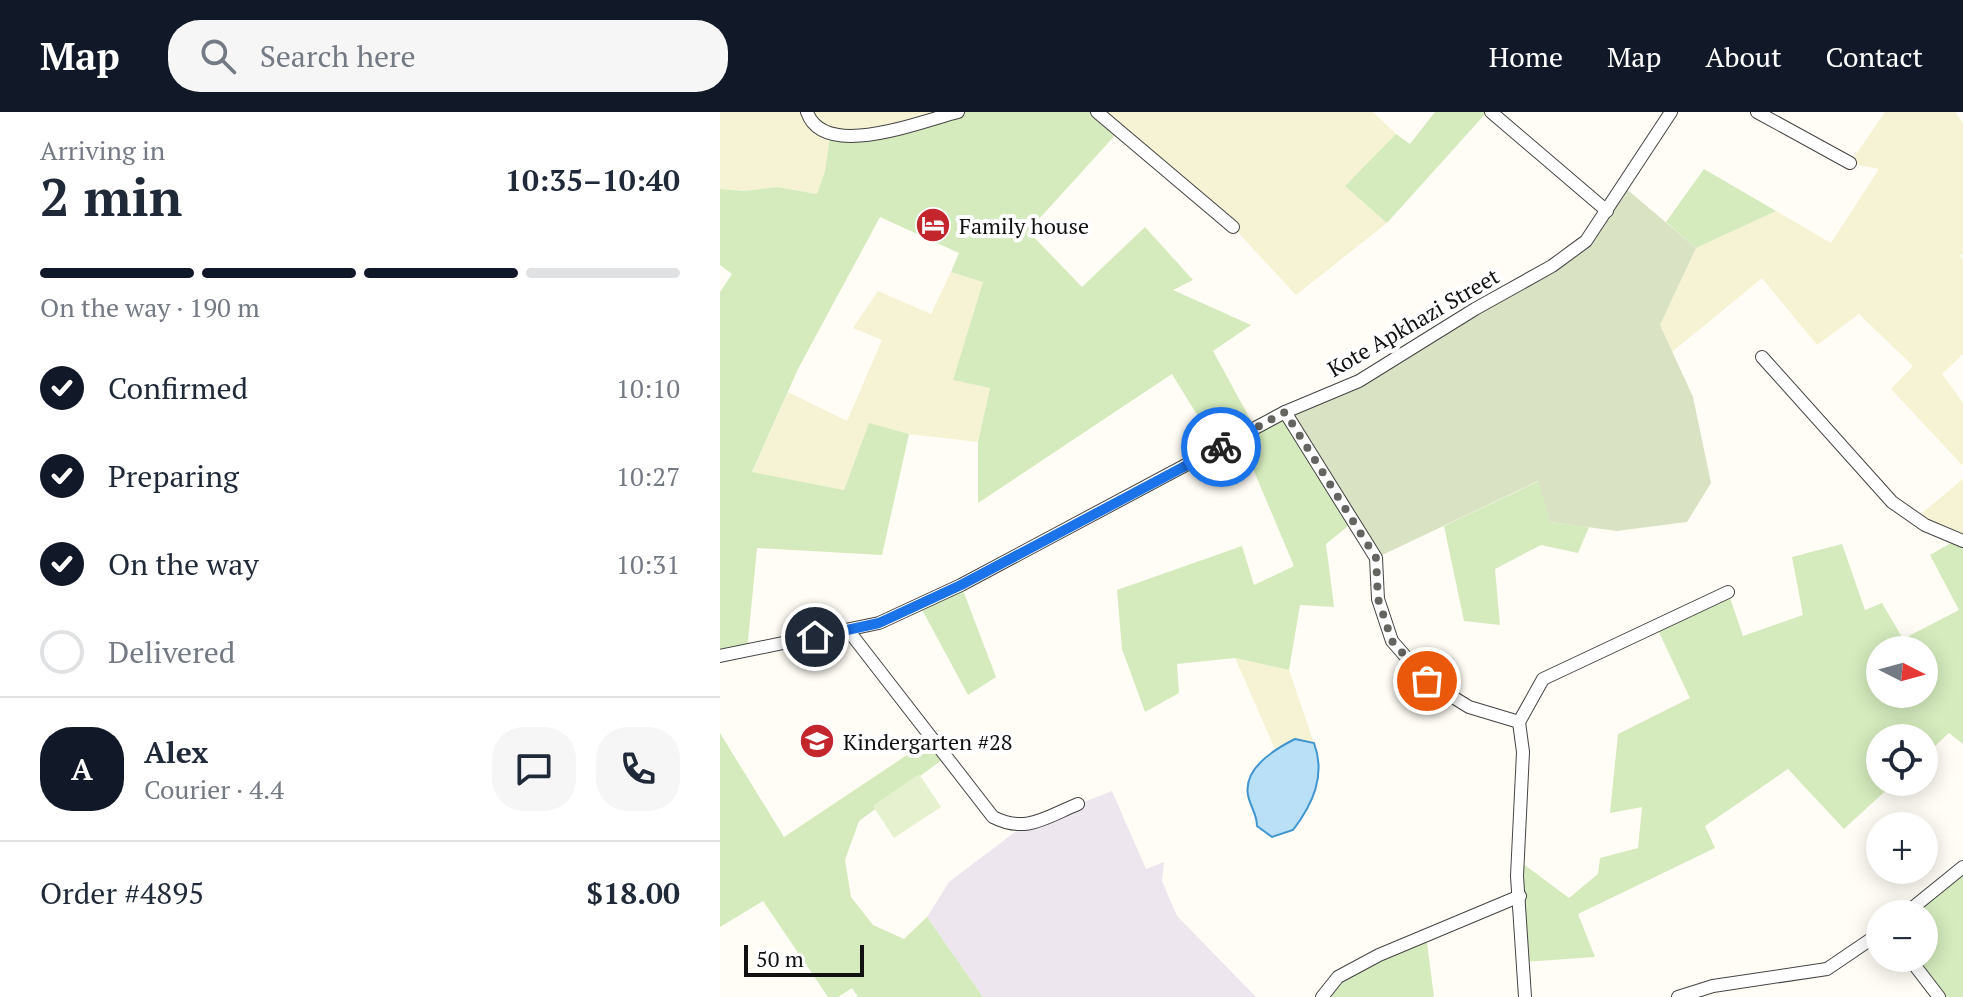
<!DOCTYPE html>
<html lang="en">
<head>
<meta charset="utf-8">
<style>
  :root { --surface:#fff; --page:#f6f6f7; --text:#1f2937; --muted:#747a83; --line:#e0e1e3; --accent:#111827 }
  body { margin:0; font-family:"PT Serif",serif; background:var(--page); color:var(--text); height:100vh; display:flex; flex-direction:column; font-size:30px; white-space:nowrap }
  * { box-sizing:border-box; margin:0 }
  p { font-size:26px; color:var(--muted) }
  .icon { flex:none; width:44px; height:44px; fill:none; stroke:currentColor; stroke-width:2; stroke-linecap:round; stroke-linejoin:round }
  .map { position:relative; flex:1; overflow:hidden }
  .details { display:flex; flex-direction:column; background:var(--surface); width:720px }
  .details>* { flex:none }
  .needle { width:52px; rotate:96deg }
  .buttons { position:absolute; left:1146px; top:524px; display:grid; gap:16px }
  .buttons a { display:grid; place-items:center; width:72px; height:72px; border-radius:50%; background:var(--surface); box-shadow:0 4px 20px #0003; font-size:40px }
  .scale { position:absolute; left:24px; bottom:20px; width:120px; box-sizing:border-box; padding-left:8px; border:4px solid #111; border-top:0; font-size:22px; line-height:28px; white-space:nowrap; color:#111; -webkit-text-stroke:6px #fff; paint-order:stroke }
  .pin { position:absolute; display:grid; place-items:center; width:68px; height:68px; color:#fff; margin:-34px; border:4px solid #fff; border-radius:50%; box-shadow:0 2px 8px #0007 }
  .courier { position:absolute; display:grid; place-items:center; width:80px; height:80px; margin:-40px; border:6px solid #1a73e8; border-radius:50%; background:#fff; color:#222; box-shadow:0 2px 10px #0007 }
  .headline em { font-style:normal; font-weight:700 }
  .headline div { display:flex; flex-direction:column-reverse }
  .headline { display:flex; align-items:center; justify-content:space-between; height:136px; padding:0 40px }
  h1 { font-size:52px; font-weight:700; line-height:60px }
  .bar { display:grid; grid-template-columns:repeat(4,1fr); gap:12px 8px; align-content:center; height:96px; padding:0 40px }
  .bar i { height:10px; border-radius:6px; background:var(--line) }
  .bar .active { background:var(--accent) }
  .bar p { grid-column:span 4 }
  .line { display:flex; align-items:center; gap:20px; padding:0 40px; border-top:2px solid var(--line) }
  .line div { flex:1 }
  .round { display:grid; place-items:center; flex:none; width:84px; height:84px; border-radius:32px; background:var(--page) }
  ol { padding:0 40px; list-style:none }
  li { display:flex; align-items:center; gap:24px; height:88px }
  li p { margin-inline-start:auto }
  li .icon { padding:8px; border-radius:50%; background:var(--accent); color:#fff; stroke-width:4 }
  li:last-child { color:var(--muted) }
  li i { width:44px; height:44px; border:4px solid var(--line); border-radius:50% }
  header { display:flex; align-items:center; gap:48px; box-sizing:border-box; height:112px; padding:0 40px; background:var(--accent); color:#fff }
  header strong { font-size:38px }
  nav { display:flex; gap:44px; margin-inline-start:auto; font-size:28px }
  .search { width:560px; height:72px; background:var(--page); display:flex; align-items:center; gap:20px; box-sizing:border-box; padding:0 28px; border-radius:32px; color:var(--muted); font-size:30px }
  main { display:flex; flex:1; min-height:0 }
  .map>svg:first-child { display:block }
</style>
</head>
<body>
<header>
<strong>Map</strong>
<div class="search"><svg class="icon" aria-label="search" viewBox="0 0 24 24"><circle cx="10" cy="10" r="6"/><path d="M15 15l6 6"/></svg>Search here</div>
<nav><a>Home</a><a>Map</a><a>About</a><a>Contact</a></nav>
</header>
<main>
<section class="details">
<div class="headline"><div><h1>2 min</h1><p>Arriving in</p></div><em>10:35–10:40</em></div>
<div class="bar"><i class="active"></i><i class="active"></i><i class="active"></i><i></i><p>On the way · 190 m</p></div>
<ol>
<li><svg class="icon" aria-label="check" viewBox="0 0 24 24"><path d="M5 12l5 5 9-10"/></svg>Confirmed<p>10:10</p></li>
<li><svg class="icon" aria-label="check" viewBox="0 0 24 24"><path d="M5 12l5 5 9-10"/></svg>Preparing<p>10:27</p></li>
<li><svg class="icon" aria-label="check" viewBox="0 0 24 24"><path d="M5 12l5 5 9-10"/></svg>On the way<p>10:31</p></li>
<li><i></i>Delivered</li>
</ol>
<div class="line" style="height:144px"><b class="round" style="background:var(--accent);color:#fff">A</b><div><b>Alex</b><p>Courier · 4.4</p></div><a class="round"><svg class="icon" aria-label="chat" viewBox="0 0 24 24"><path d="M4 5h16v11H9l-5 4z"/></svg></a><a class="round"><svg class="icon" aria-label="phone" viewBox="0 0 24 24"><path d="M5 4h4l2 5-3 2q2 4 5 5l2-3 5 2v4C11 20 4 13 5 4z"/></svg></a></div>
<div class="line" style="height:104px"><div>Order #4895</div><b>$18.00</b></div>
</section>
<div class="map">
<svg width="1243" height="885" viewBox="0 0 1243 885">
  <rect width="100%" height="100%" fill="#fffdf5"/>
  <!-- industrial -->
  <polygon fill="#eee6ef" points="392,679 426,757 444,750 442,769 457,804 536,885 263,885 207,805 229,770 303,714"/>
  <!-- farmland -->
  <g fill="#f6f3d4">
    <polygon points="0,0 238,0 137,25 110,24 105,59 97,82 57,75 24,79 0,77"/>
    <polygon points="377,0 653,0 676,22 625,74 667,111 576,183 513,115"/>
    <polygon points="1165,0 1235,0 1243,11 1243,141 1240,144 1243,148 1243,242 1222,262 1243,291 1243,354 1171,277 1193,254 1139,202 1097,233 1042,166 952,240 940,213 976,136 1056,99 1111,131 1159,57 1130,51"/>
    <polygon points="231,160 264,170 234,268 270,276 258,330 189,322 149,312 124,378 32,361 68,280 127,309 162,228 133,216 158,179 211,202"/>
    <polygon points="1243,367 1243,426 1195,407"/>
    <polygon points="515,546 569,558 594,631 575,627 555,637"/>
  </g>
  <!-- green -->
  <g fill="#d5ebbd" fill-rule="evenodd">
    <polygon points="238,0 377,0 399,19 308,119 362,175 425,115 473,168 453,178 531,213 493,239 535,316 565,300 633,410 606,432 614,495 580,493 569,558 515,546 457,552 459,581 425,600 402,537 397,478 522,434 534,473 574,454 520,326 498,337 452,262 258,391 258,330 270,276 233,268 263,170 231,160 239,141 160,105 78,257 32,360 124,378 149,311 189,322 162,443 37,436 27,539 0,544 0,180 12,162 0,153 0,77 24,79 57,75 97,82 105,59 110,24 137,25"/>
    <polygon points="715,0 767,0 667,111 625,74 676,22 690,32"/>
    <polygon points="984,57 1056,99 976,136 946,110"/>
    <polygon points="819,369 830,410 869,415 858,441 821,433 775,457 780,513 744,509 724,414"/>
    <path d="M 1238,427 L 1243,429 L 1243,632 L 1229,621 L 1204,644 L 1204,626 L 1160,626 L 1160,670 L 1175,670 L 1124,717 L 1068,657 L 985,714 L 995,736 L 858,802 L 875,845 L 803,850 L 798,748 L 849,786 L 878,762 L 880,746 L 918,736 L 922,695 L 890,701 L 898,622 L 970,586 L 936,514 L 1008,480 L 1023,524 L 1083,503 L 1072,445 L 1122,432 L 1145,498 L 1162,491 L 1183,527 L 1239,498 L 1210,443 ZM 1160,538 L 1204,538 L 1204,582 L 1160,582 Z"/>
    <polygon points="241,473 276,565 248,583 199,492"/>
    <polygon points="0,621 64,725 196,637 215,631 226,645 139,709 125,748 131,785 153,813 184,827 207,805 263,885 138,885 132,876 118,885 108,885 43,789 0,815"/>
    <polygon points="1243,755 1243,885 1219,885 1189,846 1204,846 1204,802 1185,802"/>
    <polygon points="706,823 714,885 602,885 618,865"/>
  </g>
  <!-- cemetery -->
  <polygon fill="#d9e3c4" points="903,74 976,136 940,213 973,285 991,371 967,410 897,419 830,410 818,369 656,446 565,300 639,269 866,129"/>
  <!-- pitch -->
  <polygon fill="#e6f2cf" points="199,662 221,695 174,726 153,694"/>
  <!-- water -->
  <path fill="#b9e0f7" stroke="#3f96cf" stroke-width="2" d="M 575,627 L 594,631 C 606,663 593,692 573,718 L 552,725 L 537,714 C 537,702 530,694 528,683 C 523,656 555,637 575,627 Z"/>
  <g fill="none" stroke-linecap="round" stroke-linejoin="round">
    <!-- minor casing -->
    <g stroke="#444" stroke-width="14">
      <g id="minor">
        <path d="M 87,0 C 104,49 201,9 238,0"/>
        <polyline points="377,0 513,115"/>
        <polyline points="771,0 887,99"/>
        <polyline points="1037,0 1130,51"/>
        <polyline points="1042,245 1172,390 1205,413 1243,429"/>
        <polyline points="565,300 656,446 658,487 672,529 707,569 749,595 799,610 803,640 797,764 805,885"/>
        <path d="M 128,518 L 273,705 C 306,722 326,705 358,692"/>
        <polyline points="0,544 159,511 241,473 565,300 639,269 755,197 832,154 866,129 951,0"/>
        <polyline points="799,610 823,567 1008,480"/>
        <polyline points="1185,802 1243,755"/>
        <polyline points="1189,846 1219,885"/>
        <polyline points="602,885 618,865 659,843 800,784"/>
        <polyline points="958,885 993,874 1107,857 1160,821"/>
      </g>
    </g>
    <!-- minor -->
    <use href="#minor" stroke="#fff" stroke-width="12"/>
  </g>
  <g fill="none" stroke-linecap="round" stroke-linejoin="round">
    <!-- done -->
    <polyline stroke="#646461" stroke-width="8" stroke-dasharray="0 14.4" points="501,335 565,300 656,446 658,487 672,529 707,569"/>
    <!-- route -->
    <polyline stroke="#1a73e8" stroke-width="10" points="95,525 159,511 241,473 501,335"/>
  </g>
  <!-- icons -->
  <defs>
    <g id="hotel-disc" transform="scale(1.8)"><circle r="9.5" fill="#c4262e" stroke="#fff"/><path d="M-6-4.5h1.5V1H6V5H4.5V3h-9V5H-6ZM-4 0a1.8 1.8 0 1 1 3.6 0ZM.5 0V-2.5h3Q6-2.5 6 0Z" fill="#fff"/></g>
    <g id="school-disc" transform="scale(1.8)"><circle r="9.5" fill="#c4262e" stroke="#fff"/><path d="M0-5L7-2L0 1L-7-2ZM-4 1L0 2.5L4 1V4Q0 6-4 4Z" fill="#fff"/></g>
  </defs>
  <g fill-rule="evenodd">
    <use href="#hotel-disc" x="213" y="113"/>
    <use href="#school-disc" x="97" y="629"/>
  </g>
  <g text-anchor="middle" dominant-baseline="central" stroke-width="8" stroke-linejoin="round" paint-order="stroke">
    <!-- poi labels -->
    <g font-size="22" fill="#111" stroke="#fff" text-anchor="start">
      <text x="239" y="113">Family house</text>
      <text x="123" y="629">Kindergarten #28</text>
    </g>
    <!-- street labels -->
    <g font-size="22" fill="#111" stroke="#fff">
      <text transform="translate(693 210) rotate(-30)">Kote Apkhazi Street</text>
    </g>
  </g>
</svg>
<div class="buttons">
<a><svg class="needle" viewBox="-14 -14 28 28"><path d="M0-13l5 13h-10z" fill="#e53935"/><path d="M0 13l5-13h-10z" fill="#747a83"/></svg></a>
<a><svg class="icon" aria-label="locate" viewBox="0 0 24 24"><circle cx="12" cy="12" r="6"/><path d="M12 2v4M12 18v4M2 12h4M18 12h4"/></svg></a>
<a>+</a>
<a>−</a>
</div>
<div class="scale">50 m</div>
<div class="pin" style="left:707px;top:569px;background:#ea580c"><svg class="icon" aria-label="bag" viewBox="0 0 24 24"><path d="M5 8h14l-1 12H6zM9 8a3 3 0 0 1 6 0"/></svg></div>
<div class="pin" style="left:95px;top:525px;background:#1f2937"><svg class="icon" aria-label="home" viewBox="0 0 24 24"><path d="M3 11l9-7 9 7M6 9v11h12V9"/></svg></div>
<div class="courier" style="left:501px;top:335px"><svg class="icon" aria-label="bike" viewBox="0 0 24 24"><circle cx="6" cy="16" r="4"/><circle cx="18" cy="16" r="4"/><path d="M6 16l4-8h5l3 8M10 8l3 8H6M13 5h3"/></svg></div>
</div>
</main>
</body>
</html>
